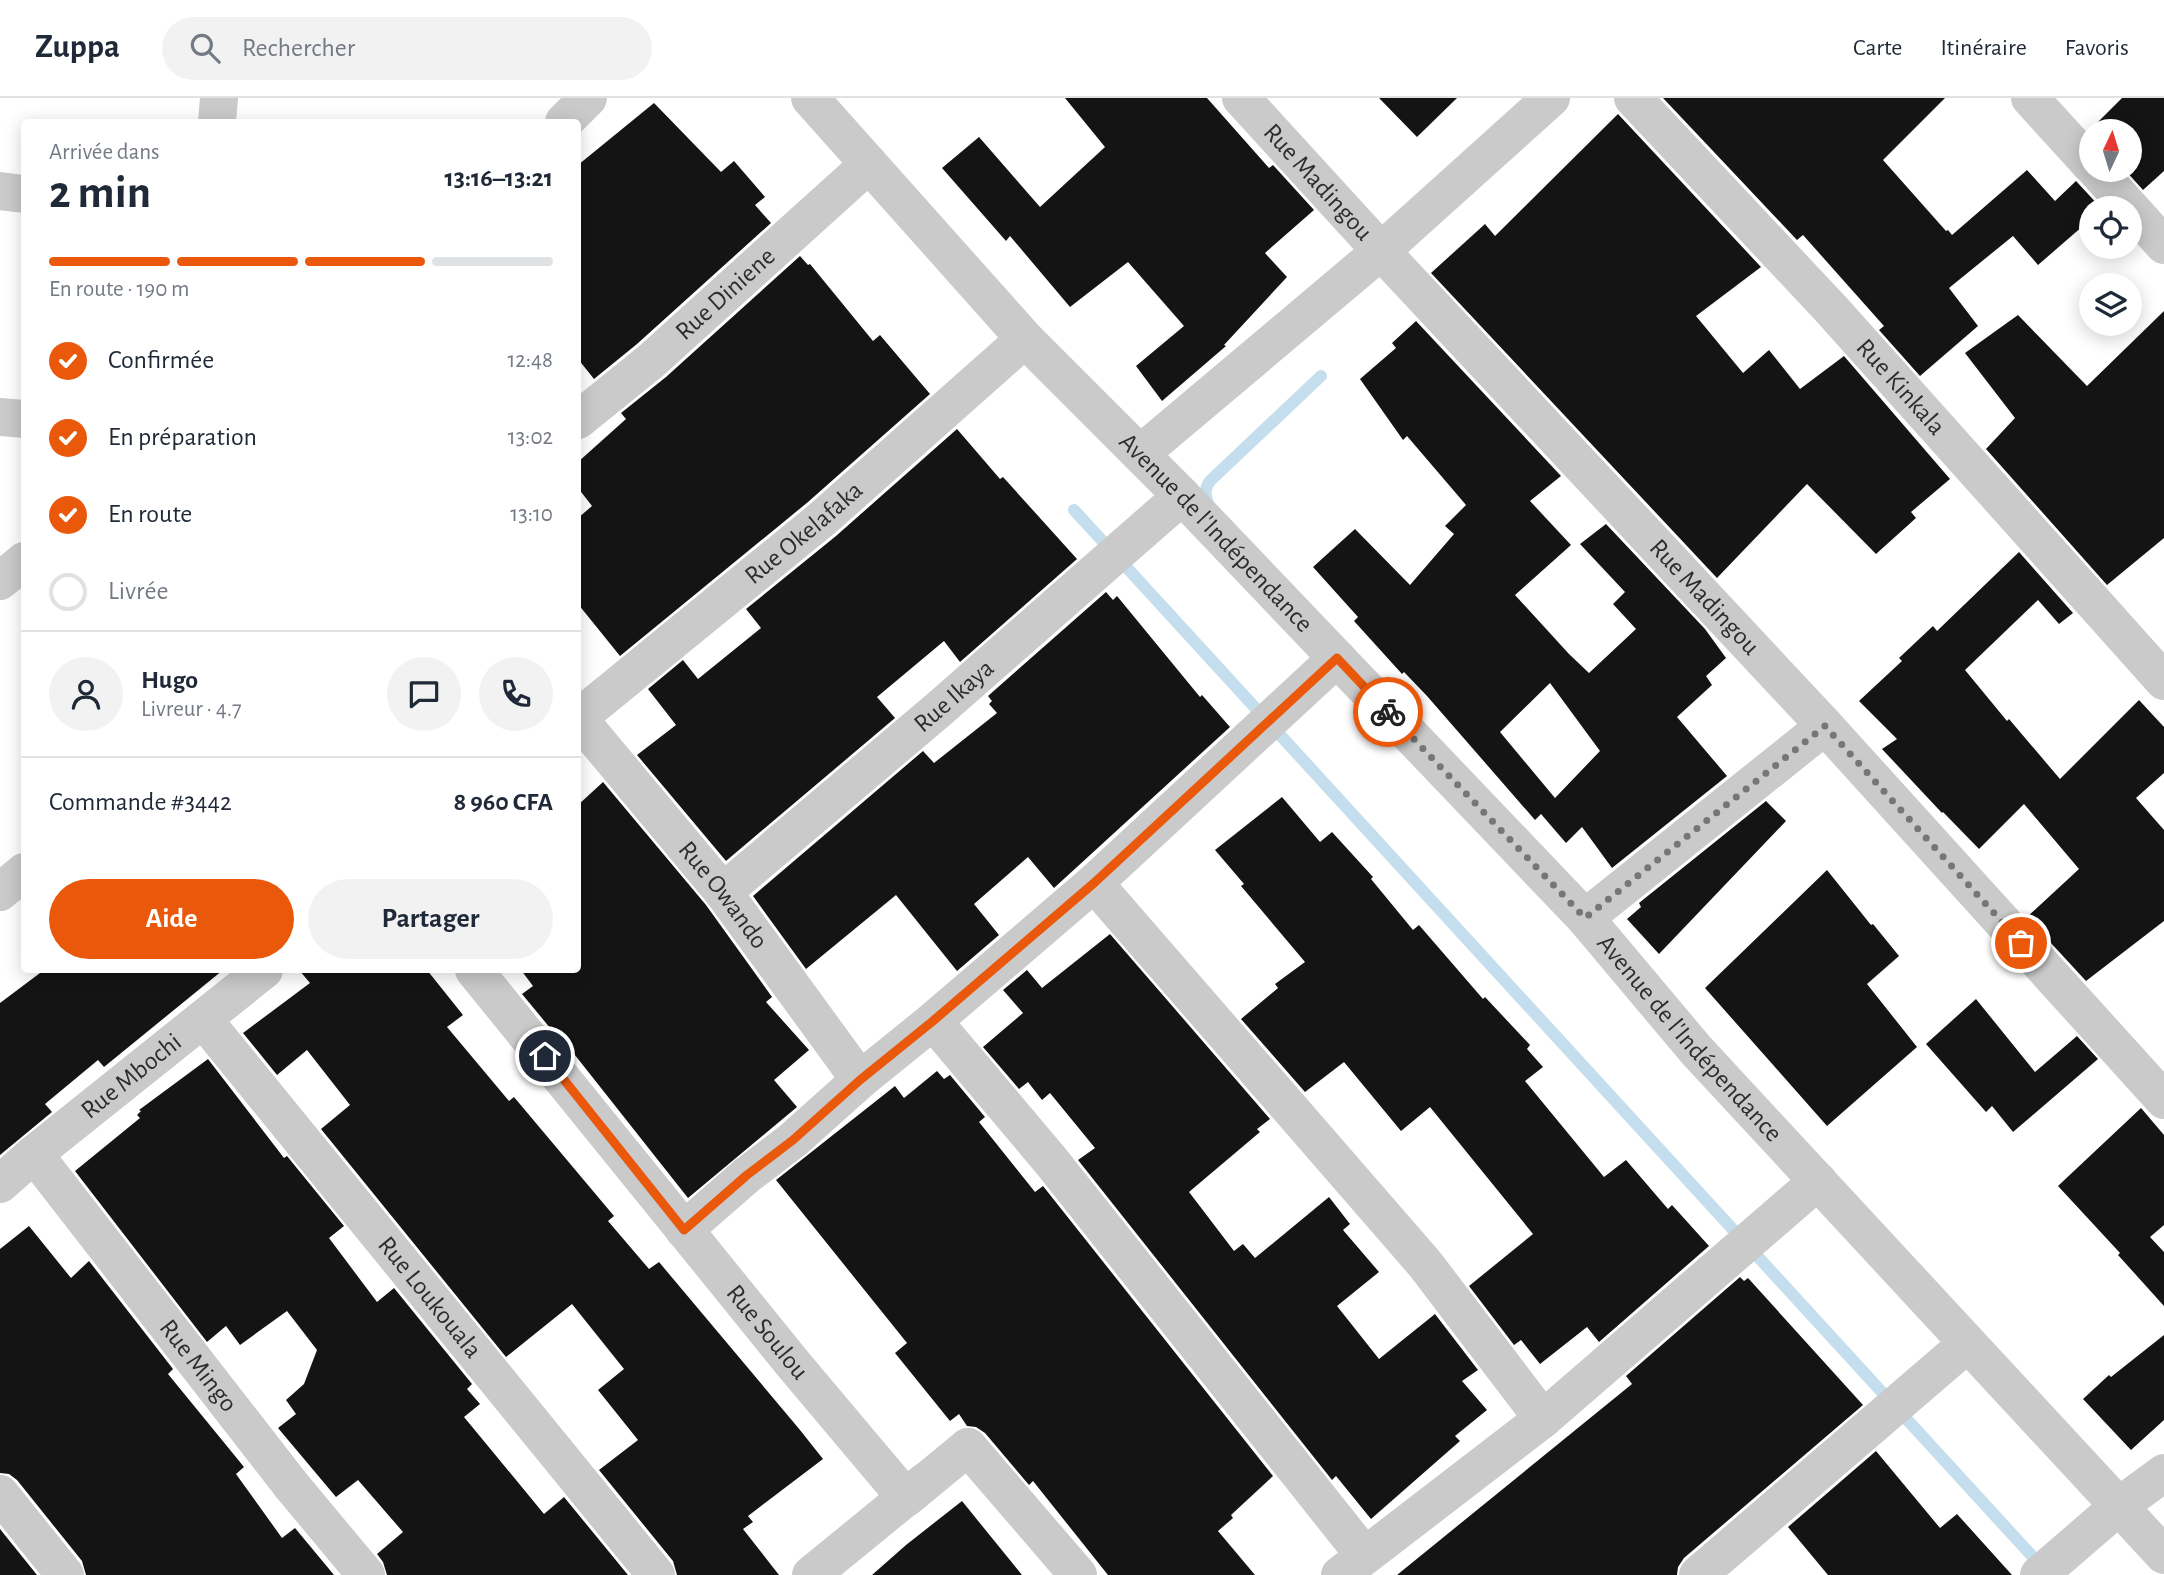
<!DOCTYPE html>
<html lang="fr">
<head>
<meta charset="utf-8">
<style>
  :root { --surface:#fff; --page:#f2f2f3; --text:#1f2937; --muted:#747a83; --line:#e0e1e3; --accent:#ea580c }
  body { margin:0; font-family:"Alegreya Sans",sans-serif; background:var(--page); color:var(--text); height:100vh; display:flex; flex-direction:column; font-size:26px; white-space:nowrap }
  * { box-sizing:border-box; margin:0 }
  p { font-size:23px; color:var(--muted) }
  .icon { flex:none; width:38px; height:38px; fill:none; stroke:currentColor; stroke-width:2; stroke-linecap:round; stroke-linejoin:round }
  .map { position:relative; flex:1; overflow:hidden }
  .details { position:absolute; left:21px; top:21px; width:560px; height:854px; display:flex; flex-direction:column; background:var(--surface); border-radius:7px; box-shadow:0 4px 18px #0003 }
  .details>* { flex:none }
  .needle { width:46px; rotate:4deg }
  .buttons { position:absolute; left:2079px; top:21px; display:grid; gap:14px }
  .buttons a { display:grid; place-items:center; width:63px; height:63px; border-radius:50%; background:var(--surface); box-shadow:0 4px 18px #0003; font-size:35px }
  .pin { position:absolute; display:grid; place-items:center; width:60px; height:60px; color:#fff; margin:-30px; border:4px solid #fff; border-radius:50%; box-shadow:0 2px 7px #0007 }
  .courier { position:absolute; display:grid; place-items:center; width:70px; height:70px; margin:-35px; border:5px solid #ea580c; border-radius:50%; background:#fff; color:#222; box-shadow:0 2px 9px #0007 }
  .overview em { font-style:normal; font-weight:700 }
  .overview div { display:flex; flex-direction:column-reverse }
  .overview { display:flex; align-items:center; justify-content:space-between; height:119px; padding:0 28px }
  h1 { font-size:46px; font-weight:700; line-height:52px }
  .bar { display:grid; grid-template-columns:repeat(4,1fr); gap:10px 7px; align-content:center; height:84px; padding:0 28px }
  .bar i { height:9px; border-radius:5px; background:var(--line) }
  .bar .active { background:var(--accent) }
  .bar p { grid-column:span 4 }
  .line { display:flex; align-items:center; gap:18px; padding:0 28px; border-top:2px solid var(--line) }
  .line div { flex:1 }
  .round { display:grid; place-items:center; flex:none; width:74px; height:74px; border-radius:37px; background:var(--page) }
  ol { padding:0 28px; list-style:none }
  li { display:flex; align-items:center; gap:21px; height:77px }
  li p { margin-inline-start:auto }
  li .icon { padding:7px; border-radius:50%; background:var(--accent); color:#fff; stroke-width:4 }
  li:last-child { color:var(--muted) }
  li i { width:38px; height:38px; border:4px solid var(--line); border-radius:50% }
  .action { display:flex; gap:14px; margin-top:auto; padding:14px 28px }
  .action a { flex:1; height:80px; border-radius:42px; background:var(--accent); color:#fff; font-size:28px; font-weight:700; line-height:80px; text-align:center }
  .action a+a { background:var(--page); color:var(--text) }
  header { display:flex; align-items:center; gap:42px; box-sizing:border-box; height:98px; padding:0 35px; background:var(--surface); border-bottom:2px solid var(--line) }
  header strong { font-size:33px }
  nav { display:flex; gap:38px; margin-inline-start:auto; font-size:24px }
  .search { width:490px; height:63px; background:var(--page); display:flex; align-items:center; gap:18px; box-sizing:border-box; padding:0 24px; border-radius:38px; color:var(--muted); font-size:26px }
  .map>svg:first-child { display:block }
</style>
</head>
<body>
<header>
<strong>Zuppa</strong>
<div class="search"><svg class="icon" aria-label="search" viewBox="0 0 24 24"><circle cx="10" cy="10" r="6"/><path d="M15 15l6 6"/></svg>Rechercher</div>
<nav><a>Carte</a><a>Itinéraire</a><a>Favoris</a></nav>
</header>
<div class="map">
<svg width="2164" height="1477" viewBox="0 0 2164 1477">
  <rect width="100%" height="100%" fill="#fff"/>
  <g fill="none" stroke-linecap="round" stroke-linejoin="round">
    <!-- stream -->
    <g stroke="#c4deee" stroke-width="12">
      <path d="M 1210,410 C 1205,399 1203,391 1211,382 L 1321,278"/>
      <polyline points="1074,412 2043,1470"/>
    </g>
  </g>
  <!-- building -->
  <g fill="#141414" fill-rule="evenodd">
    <polygon points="1065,0 1207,0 1269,70 1273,67 1314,112 1265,155 1287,179 1224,247 1226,248 1162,303 1136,268 1184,228 1128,164 1070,209 1010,138 1006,143 942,70 979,39 1040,109 1105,49"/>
    <polygon points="1379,0 1457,0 1417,39"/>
    <polygon points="1663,0 1945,0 1883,62 1946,133 1948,132 1952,137 2027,72 2055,103 2076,83 2101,110 2091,110 2091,121 2038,167 2013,138 1949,190 1978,228 1920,278 1879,232 1884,228 1803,137 1797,142"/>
    <polygon points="2122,0 2164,0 2164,73 2143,92 2125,72 2130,72 2130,33 2106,33 2098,24"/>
    <polygon points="654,5 721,74 734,63 765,99 755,107 771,125 637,246 594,281 578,261 578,67"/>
    <polygon points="1618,16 1761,169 1696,218 1743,275 1769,252 1800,291 1844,258 1950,381 1911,414 1916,420 1876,456 1807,386 1717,480 1431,175 1485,126 1495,138"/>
    <polygon points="800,158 808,167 810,166 873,243 880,237 930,296 808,404 620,558 578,506 578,420 592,408 578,390 578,364 626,321 621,315 666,279"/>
    <polygon points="2164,213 2164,440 2107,487 1986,351 2015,320 1965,255 2018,217 2087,288"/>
    <path d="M 1416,223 L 1561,378 L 1530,403 L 1571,447 L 1515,497 L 1569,556 L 1589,575 L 1636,531 L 1613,506 L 1625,494 L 1580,446 L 1606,426 L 1705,531 L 1726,560 L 1706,578 L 1712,587 L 1677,619 L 1727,678 L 1612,770 L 1582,729 L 1566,745 L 1541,716 L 1535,722 L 1427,598 L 1404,574 L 1402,576 L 1354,523 L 1358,519 L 1313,469 L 1355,431 L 1410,487 L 1454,436 L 1445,428 L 1466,407 L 1407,338 L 1403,342 L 1360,281 L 1396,250 L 1392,245 ZM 1550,585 L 1600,653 L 1555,700 L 1500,634 Z"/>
    <polygon points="957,331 1000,381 1003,379 1077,461 960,564 944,543 877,599 895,620 726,763 637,657 676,627 648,591 683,562 698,581 761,530 746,511 836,438"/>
    <polygon points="2019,454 2073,515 2059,526 2038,502 1965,572 2007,623 2009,621 2060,681 2139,602 2164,629 2164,675 2136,700 2164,732 2164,823 2086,883 2027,819 2079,771 2024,706 1979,751 1943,714 1942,715 1882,651 1897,641 1859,603 1902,563 1899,560 1933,528 1937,533"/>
    <polygon points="1106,494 1113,502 1117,498 1200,599 1202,597 1230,629 1054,790 1028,759 974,806 999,837 957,873 896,797 806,871 753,798 923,653 934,665 997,615 989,606 992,603 988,598"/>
    <polygon points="603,684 706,807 772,899 766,904 809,952 774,982 797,1009 688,1100 567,947 565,948 522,896 533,888 521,872 578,872 578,707"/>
    <polygon points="1282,699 1320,744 1332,734 1373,779 1371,781 1413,832 1419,827 1483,901 1485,899 1530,947 1527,951 1543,969 1525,983 1604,1079 1626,1062 1668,1111 1672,1107 1709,1148 1599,1244 1587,1229 1540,1266 1521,1242 1514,1247 1469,1188 1533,1136 1430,1009 1401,1033 1344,964 1305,994 1241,921 1278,890 1275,886 1305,864 1241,788 1244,786 1215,752"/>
    <polygon points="1766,703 1786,723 1659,856 1627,821 1641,809 1639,805"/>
    <polygon points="1827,772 1871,827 1873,826 1899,858 1867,886 1917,949 1827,1028 1705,890"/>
    <polygon points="1110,836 1270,1021 1257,1031 1260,1034 1189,1094 1234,1153 1243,1146 1255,1160 1329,1099 1350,1126 1343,1132 1379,1174 1337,1208 1379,1261 1435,1216 1478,1272 1462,1283 1487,1312 1455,1338 1460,1343 1371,1421 1336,1378 1332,1382 1078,1062 1095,1050 1050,995 1042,1002 1028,984 1019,991 983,949 1023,915 1003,892 1027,872 1042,890"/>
    <polygon points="44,872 223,872 104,969 98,962 45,1006 52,1014 0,1057 0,905"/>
    <polygon points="299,872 427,872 463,917 447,929 509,1003 514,999 614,1118 608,1123 649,1171 659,1164 800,1332 823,1361 748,1418 753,1424 743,1431 779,1477 677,1477 673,1463 599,1372 638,1342 598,1292 624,1271 572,1206 506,1259 321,1031 350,1007 307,952 277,977 243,935 310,885"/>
    <polygon points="1976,901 2035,974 2077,938 2098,961 2013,1034 1992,1008 1986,1014 1926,946"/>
    <polygon points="208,961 284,1060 287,1058 344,1128 329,1140 377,1204 394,1190 472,1286 467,1291 480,1306 464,1319 544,1416 564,1399 628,1477 387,1477 383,1464 377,1456 403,1434 358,1382 336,1399 278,1330 296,1316 286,1302 304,1286 317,1252 287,1213 240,1247 226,1228 207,1244 75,1073 140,1020 137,1017 141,1013 139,1012"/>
    <polygon points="937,973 944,981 950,977 985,1019 979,1024 1035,1094 1043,1088 1273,1378 1231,1417 1233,1420 1218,1433 1255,1477 1108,1477 1033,1383 1029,1387 985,1335 976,1329 967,1328 959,1316 950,1323 895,1255 907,1245 776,1082 895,988 904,1000"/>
    <polygon points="2141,1010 2164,1037 2164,1127 2150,1139 2164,1154 2164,1208 2118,1157 2120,1155 2058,1088"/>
    <polygon points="29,1128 71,1180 89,1163 173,1271 168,1276 244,1369 236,1376 282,1440 295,1430 334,1477 86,1477 82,1463 17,1382 9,1376 0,1375 0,1151"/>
    <polygon points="1740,1179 1744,1183 1748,1180 1863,1307 1684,1460 1678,1469 1677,1477 1397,1477 1632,1286 1626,1278"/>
    <polygon points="2164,1237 2164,1322 2131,1352 2083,1301 2109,1277 2111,1279"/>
    <polygon points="1876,1353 1940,1430 1957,1416 2012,1477 1828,1477 1788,1429"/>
    <polygon points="962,1403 1022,1477 872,1477 906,1447"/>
    <polygon points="0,1431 37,1477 0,1477"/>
  </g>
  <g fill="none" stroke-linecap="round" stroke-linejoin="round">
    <!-- minor -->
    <g stroke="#cacaca" stroke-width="38">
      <path id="s1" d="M 810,0 L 1025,241 L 1182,398 L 1585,820 L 1696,952 L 2164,1457"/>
      <path id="s2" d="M 1241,0 L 1381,153 L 1825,628 L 2164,1002"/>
      <path id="s3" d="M 1633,0 L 1831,211 L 2164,583"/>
      <polyline points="2030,0 2091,67"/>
      <polyline points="217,24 219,0"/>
      <polyline points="564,24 588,0"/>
      <polyline points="2096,72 2164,147"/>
      <polyline points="0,93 24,96"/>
      <polyline points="0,319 24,321"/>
      <path id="s4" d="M 578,322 L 651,263 L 869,66"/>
      <polyline points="1140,356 1381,153 1551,0"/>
      <polyline points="0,483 24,463"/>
      <path id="s5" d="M 578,620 L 822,421 L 1025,241"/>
      <path id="s6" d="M 578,620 L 723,794 L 860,982"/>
      <polyline points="1094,785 1425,1166 1543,1321"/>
      <polyline points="0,794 24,774"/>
      <path id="s7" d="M 723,794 L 938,612 L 1182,398"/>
      <polyline points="1585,820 1825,628"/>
      <path id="s8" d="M 474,872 L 794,1267 L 906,1400 L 968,1349"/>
      <path id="s9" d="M 203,921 L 656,1477"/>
      <polyline points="933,923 1051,1063 1364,1457"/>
      <path id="s10" d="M 34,1056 L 291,1387 L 366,1477"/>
      <path id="s11" d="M 0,1086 L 34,1056 L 264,872"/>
      <polyline points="684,1132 747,1077 793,1042 860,982 933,923 1094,785 1337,560"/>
      <polyline points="968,1349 1078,1477"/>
      <polyline points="0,1396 65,1477"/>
      <polyline points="811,1477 926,1383"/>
      <polyline points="1340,1477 1543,1321 1818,1083"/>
      <polyline points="1698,1477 1967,1246"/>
      <polyline points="2039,1477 2119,1408 2164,1375"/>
    </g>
  </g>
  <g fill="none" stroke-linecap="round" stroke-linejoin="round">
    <!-- done -->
    <polyline stroke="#767676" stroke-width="7" stroke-dasharray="0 12.6" points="1388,614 1585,820 1825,628 2021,845"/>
    <!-- route -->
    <polyline stroke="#ea580c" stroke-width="9" points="545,958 684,1132 747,1077 793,1042 860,982 933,923 1094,785 1337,560 1388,614"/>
  </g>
  <g text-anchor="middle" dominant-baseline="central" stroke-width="7" stroke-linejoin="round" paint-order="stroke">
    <!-- street labels -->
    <g font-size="26" fill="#2d2d2d" stroke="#fff">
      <text stroke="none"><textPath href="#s2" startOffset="114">Rue Madingou</textPath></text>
      <text stroke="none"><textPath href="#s4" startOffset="194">Rue Diniene</textPath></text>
      <text stroke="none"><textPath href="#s3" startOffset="394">Rue Kinkala</textPath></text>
      <text stroke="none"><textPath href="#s5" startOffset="292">Rue Okelafaka</textPath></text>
      <text stroke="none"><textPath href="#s1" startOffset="595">Avenue de l'Indépendance</textPath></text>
      <text stroke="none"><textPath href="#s2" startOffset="681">Rue Madingou</textPath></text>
      <text stroke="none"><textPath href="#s7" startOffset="303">Rue Ikaya</textPath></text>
      <text stroke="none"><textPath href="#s6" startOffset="229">Rue Owando</textPath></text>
      <text stroke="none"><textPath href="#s1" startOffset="1288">Avenue de l'Indépendance</textPath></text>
      <text stroke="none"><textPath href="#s11" startOffset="170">Rue Mbochi</textPath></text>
      <text stroke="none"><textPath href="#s9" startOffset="359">Rue Loukouala</textPath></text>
      <text stroke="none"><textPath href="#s8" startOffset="466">Rue Soulou</textPath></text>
      <text stroke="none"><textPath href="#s10" startOffset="268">Rue Mingo</textPath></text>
    </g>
  </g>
</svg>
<div class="buttons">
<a><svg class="needle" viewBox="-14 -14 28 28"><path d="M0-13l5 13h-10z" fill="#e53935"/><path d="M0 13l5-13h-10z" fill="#747a83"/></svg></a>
<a><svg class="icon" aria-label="locate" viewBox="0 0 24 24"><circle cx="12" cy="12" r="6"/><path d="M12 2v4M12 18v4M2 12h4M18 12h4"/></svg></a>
<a><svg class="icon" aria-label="layers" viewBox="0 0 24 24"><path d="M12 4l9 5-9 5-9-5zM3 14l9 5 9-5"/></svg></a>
</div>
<div class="pin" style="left:2021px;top:845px;background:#ea580c"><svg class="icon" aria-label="bag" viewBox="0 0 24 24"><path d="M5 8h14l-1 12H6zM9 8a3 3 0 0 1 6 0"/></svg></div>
<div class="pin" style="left:545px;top:958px;background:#1f2937"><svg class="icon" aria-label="home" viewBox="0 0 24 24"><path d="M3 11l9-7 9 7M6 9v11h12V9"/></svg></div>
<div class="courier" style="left:1388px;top:614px"><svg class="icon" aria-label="bike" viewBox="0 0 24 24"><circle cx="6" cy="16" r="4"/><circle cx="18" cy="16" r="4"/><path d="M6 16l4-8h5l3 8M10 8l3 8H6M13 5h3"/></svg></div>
<section class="details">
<div class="overview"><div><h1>2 min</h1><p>Arrivée dans</p></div><em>13:16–13:21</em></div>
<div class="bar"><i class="active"></i><i class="active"></i><i class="active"></i><i></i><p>En route · 190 m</p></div>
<ol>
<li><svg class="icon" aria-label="check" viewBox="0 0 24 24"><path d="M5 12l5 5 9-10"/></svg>Confirmée<p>12:48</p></li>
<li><svg class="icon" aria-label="check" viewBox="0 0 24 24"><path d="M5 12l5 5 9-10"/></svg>En préparation<p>13:02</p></li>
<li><svg class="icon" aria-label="check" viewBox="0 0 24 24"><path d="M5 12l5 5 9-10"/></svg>En route<p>13:10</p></li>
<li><i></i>Livrée</li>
</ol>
<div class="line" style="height:126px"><a class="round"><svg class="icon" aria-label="person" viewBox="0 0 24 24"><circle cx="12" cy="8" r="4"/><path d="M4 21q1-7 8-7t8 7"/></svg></a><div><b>Hugo</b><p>Livreur · 4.7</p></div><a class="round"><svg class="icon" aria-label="chat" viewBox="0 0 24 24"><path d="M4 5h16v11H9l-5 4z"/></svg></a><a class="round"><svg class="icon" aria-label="phone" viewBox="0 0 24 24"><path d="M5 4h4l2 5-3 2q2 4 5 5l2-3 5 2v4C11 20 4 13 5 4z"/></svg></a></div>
<div class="line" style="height:91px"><div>Commande #3442</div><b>8 960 CFA</b></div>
<div class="action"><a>Aide</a><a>Partager</a></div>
</section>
</div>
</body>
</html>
